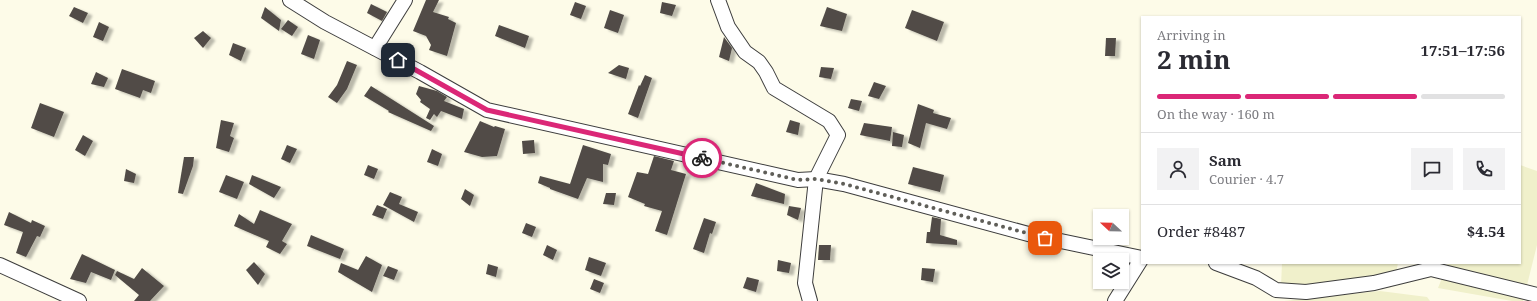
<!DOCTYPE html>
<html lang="en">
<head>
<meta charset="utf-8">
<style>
  :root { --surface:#fff; --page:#f2f2f3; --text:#2b2b33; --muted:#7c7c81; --line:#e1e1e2; --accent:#db2777 }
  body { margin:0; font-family:"Noto Serif",serif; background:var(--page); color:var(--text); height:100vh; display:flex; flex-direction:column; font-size:15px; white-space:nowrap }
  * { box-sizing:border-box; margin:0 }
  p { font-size:13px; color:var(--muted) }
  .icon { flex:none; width:22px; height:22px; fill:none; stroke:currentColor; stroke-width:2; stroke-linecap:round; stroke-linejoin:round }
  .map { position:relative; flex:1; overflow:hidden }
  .sheet { position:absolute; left:1141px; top:16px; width:380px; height:248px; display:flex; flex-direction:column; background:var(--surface); border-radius:0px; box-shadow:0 1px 3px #0004 }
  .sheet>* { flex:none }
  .needle { width:26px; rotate:292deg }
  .fabs { position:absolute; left:1093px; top:209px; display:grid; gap:8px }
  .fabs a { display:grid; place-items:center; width:36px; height:36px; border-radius:0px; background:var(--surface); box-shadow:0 1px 3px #0004; font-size:20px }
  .pin { position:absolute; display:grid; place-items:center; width:34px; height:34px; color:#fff; margin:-17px; border-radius:8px; box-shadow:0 2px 6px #0006 }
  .courier { position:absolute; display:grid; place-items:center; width:40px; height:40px; margin:-20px; border:3px solid #db2777; border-radius:50%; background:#fff; color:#222; box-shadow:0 1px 5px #0007 }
  .head em { font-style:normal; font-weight:700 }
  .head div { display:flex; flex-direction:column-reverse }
  .head { display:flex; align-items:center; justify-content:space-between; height:68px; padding:0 16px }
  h1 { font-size:26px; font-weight:700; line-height:30px }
  .bar { display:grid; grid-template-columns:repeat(4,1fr); gap:6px 4px; align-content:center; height:48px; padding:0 16px }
  .bar i { height:5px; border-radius:3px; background:var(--line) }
  .bar .selected { background:var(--accent) }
  .bar p { grid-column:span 4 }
  .line { display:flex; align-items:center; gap:10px; padding:0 16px; border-top:1px solid var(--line) }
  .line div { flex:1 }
  .round { display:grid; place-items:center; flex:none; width:42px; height:42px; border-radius:0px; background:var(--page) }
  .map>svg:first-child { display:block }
</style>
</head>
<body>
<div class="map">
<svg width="1537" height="301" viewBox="0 0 1537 301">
  <defs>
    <filter id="shadow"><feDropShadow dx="4.5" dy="2.5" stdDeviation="1" flood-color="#0004"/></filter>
  </defs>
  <rect width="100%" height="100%" fill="#fdfbe8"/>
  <!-- farmland -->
  <g fill="#f0f0cb">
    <polygon points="1520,165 1537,171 1537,245 1523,301 1512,301 1438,288 1448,263 1520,263"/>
    <polygon points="1282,263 1398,263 1394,284 1331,284 1281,286"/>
    <polygon points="1380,291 1427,297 1430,301 1284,301"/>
  </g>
  <!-- building -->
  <g fill="#514c47" filter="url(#shadow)">
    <polygon points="426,0 439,0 433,12 449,17 448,19 456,23 447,56 429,50 431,45 426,36 413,31"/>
    <polygon points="575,2 586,6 581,19 570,15"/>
    <polygon points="662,2 676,5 672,16 660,13"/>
    <polygon points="371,4 387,12 382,21 367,13"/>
    <polygon points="74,7 88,13 83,23 69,16"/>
    <polygon points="265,7 281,20 279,31 261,18"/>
    <polygon points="827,7 847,14 842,31 820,26"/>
    <polygon points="610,10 624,15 618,33 604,28"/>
    <polygon points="912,10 944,22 937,41 905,28"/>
    <polygon points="288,20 298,27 292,36 281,29"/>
    <polygon points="99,22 109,27 103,41 93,37"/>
    <polygon points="499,25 529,36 525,48 495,36"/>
    <polygon points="203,31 211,38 203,48 194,38"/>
    <polygon points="308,35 320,40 314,59 301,54"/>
    <polygon points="724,37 732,48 729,61 719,57"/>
    <polygon points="1106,38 1116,38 1115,56 1105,56"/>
    <polygon points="233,43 246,48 241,61 229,55"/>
    <polygon points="347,61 357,65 347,89 337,103 328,97 337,85"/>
    <polygon points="619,65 629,68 626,79 608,73"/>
    <polygon points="821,67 834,68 831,79 819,77"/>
    <polygon points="122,69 155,81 151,93 143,90 140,98 115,89"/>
    <polygon points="96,72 108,78 104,87 91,84"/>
    <polygon points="645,75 652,78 638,118 628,114 639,85 640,86"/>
    <polygon points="874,82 886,86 879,99 868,96"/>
    <polygon points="371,86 434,126 431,131 388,112 389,111 364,96"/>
    <polygon points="419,86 437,91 447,97 444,101 464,109 462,119 441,111 437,117 434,114 430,120 426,118 430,109 420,102 421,100 416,94"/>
    <polygon points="851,99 862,101 859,111 848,108"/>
    <polygon points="40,103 64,112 54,137 31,128"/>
    <polygon points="918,104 934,110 933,113 951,118 947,129 926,123 920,148 908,143"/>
    <polygon points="221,120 234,123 230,136 234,138 229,152 216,148"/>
    <polygon points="790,120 800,123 798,135 786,132"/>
    <polygon points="480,121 494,127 495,126 505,129 497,156 482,157 464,152"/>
    <polygon points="864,123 892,127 890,141 860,135"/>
    <polygon points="893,132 904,135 902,147 892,146"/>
    <polygon points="83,135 93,141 85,156 75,150"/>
    <polygon points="534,140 535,153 523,154 522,141"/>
    <polygon points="287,145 297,149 290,163 281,159"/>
    <polygon points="583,145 611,154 608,165 603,164 603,182 587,178 578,199 550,189 550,188 538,183 540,176 570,184"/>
    <polygon points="432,149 442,154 438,166 427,162"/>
    <polygon points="654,156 674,161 671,170 686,174 667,235 655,231 662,211 644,206 645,204 628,197 637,172 648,174"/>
    <polygon points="184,157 194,157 193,166 183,194 178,193"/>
    <polygon points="368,165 378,169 374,179 364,175"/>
    <polygon points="913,167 944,175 940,192 908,184"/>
    <polygon points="126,169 136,174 134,183 124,181"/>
    <polygon points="226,175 244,182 237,199 219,192"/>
    <polygon points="252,175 281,187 274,198 249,184"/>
    <polygon points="756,183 785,194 784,204 751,196"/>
    <polygon points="465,189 474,195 470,206 461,199"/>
    <polygon points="390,192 402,197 399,204 418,212 414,222 383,205"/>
    <polygon points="606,193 616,193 614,205 603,204"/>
    <polygon points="377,205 387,209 383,219 372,215"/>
    <polygon points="789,206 801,208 798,220 787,215"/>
    <polygon points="260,210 292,224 282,241 287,244 280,254 266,247 269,241 234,226 239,214 254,224"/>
    <polygon points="9,212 31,223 32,220 45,226 40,237 37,236 26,257 16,253 23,232 4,225"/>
    <polygon points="932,217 941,219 940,235 957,240 957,245 926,243 927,232 930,232"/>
    <polygon points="704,218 716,222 712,234 710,233 704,253 693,249"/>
    <polygon points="526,223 536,227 532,237 522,233"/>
    <polygon points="311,235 344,249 340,259 307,246"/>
    <polygon points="547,245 557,250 553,260 543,255"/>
    <polygon points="819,245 831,245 830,260 818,260"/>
    <polygon points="82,254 115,270 111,280 91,272 86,283 70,279"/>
    <polygon points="366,256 382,265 372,292 338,272 341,263 358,270"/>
    <polygon points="589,257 606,263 601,276 585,270"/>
    <polygon points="778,260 791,263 789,273 777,271"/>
    <polygon points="254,262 265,274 258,285 246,270"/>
    <polygon points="488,264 498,267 496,277 486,274"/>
    <polygon points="388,266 398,270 394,280 383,276"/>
    <polygon points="142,268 164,286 150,301 134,301 139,295 115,275 117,271 134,279"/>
    <polygon points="922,268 935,269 933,282 921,280"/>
    <polygon points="747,277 759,280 756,292 743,288"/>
    <polygon points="594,279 604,283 600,293 590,289"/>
  </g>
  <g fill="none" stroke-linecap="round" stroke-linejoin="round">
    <!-- minor casing -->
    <g stroke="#3d3d3d" stroke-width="16">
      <g id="minor">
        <polyline points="290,0 325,22 420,72 487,110 798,180 816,179 844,184 1032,235 1142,258"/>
        <polyline points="718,0 728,27 745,52 759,62 766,72 774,88 829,121 838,135 816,179 805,283 810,301"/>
        <polyline points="375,48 405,0"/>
        <polyline points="1216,263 1256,278 1276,290 1306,292 1374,283 1431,269 1537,295"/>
        <polyline points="0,265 79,301"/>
        <polyline points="1115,301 1142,258"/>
      </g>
    </g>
    <!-- minor -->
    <use href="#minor" stroke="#fff" stroke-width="14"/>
  </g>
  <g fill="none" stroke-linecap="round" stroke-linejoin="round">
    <!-- done -->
    <polyline stroke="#5f5e58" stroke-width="4" stroke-dasharray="0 7.2" points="702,158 798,180 816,179 844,184 1045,238"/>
    <!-- route -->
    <polyline stroke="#db2777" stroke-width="5" points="398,60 487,110 702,158"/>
  </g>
</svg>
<div class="fabs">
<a><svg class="needle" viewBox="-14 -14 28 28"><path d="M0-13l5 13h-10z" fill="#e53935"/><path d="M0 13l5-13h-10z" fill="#7c7c81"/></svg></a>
<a><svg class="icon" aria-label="layers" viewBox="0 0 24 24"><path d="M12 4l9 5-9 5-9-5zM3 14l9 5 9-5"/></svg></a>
</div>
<div class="pin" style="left:1045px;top:238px;background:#ea580c"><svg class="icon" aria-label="bag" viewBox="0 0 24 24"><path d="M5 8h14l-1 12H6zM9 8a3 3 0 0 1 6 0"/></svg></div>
<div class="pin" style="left:398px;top:60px;background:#1f2937"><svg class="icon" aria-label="home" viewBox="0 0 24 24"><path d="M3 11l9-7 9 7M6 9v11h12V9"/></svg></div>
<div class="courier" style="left:702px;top:158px"><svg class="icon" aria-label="bike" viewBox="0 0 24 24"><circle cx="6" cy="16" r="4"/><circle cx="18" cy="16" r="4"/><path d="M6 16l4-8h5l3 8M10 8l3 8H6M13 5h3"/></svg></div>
<section class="sheet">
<div class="head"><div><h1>2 min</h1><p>Arriving in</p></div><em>17:51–17:56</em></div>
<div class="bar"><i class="selected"></i><i class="selected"></i><i class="selected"></i><i></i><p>On the way · 160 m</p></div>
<div class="line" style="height:72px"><a class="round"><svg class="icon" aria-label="person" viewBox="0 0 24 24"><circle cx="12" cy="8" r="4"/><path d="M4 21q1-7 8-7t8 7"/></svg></a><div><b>Sam</b><p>Courier · 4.7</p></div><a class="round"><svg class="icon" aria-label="chat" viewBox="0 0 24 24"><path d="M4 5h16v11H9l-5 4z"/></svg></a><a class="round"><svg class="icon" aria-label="phone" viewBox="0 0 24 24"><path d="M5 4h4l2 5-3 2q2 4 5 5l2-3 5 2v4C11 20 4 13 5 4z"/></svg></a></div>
<div class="line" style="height:52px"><div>Order #8487</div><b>$4.54</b></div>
</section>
</div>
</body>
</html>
